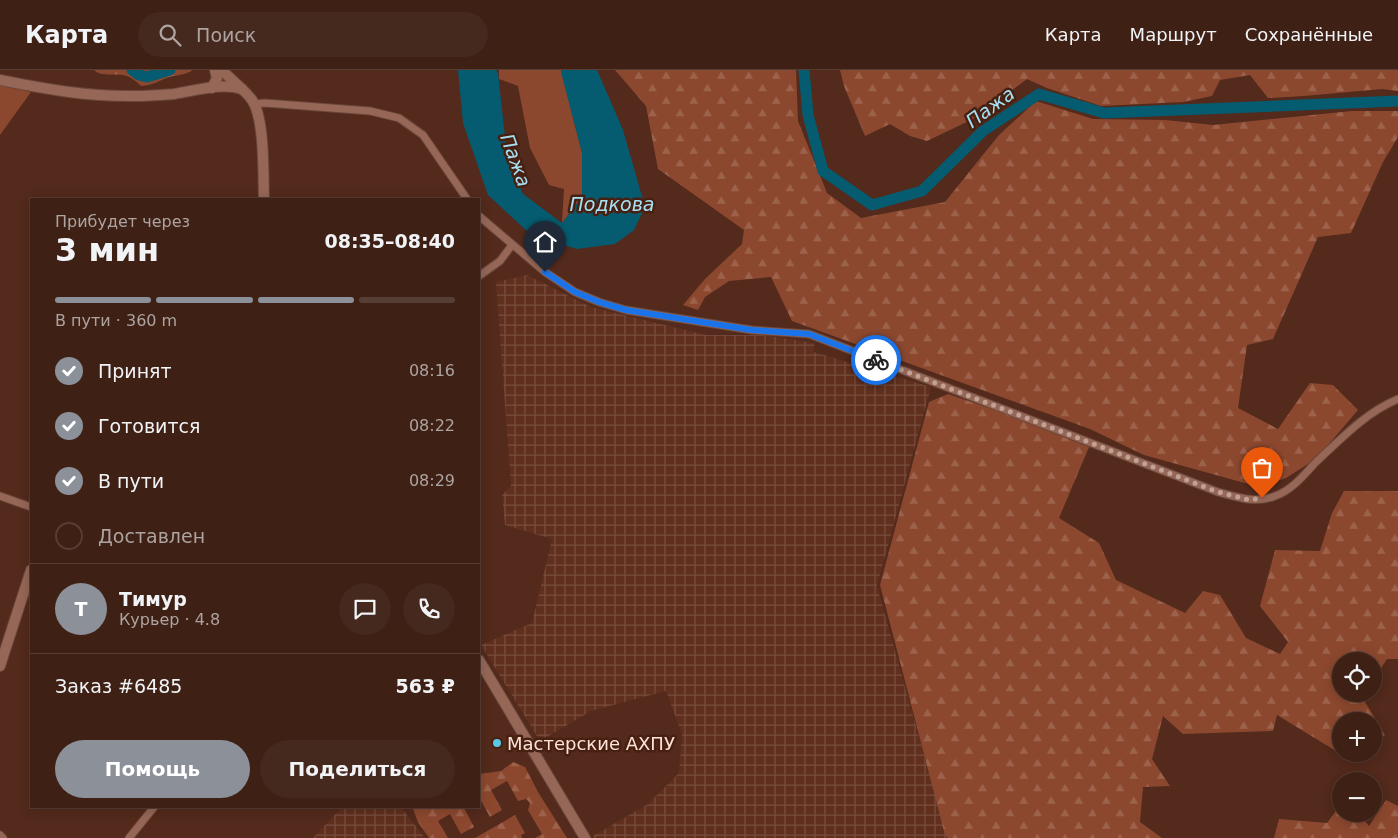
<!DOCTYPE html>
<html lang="ru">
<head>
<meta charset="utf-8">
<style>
  :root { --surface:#3e2015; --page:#45281e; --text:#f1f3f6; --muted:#ada3a0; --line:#573e34; --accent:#8c9099 }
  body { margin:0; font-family:"DejaVu Sans",sans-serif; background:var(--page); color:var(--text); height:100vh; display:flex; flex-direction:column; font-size:19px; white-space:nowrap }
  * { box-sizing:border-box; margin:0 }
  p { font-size:16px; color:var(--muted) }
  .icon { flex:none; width:28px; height:28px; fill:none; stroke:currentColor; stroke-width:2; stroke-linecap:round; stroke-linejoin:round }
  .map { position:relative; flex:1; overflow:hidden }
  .side { position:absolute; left:30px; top:128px; width:450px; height:610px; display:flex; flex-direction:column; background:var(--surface); border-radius:0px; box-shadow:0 2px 12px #0003,0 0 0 1px var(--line) }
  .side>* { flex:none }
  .controls { position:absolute; left:1332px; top:582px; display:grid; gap:10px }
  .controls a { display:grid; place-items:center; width:50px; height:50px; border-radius:50%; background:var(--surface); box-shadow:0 2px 12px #0003,0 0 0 1px var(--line); font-size:25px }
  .pin { position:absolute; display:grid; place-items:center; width:42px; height:42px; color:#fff; margin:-51px -21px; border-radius:50% 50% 50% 0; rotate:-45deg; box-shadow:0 0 5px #0007 }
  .pin .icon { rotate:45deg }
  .courier { position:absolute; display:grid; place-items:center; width:50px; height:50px; margin:-25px; border:4px solid #1a73e8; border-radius:50%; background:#fff; color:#222; box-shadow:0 1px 6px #0007 }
  .overview em { font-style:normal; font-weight:800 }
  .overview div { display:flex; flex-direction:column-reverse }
  .overview { display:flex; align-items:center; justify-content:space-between; height:85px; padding:0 25px }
  h1 { font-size:32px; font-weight:800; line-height:38px }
  .bar { display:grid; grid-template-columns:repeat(4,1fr); gap:8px 5px; align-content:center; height:60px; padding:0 25px }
  .bar i { height:6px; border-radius:4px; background:var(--line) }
  .bar .on { background:var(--accent) }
  .bar p { grid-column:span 4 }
  .line { display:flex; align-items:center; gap:12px; padding:0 25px; border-top:1px solid var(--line) }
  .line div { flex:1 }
  .round { display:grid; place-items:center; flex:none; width:52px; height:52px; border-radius:26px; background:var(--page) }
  ol { padding:0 25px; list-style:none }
  li { display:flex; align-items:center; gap:15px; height:55px }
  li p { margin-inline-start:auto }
  li .icon { padding:5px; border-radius:50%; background:var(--accent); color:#fff; stroke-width:4 }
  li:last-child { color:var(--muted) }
  li i { width:28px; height:28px; border:2px solid var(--line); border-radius:50% }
  .action { display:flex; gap:10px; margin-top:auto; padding:10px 25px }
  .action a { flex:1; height:58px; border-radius:30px; background:var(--accent); color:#fff; font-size:20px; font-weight:800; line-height:58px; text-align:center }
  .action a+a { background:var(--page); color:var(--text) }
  header { display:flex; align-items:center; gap:30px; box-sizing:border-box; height:70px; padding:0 25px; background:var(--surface); border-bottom:1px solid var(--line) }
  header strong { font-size:24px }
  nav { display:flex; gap:28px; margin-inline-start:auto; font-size:18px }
  .search { width:350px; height:45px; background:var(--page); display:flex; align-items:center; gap:12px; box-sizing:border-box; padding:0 18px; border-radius:28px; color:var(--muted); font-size:19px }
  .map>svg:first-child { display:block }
</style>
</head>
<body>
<header>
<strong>Карта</strong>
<div class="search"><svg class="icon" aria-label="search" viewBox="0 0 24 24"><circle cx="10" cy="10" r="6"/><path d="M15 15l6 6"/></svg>Поиск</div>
<nav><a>Карта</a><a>Маршрут</a><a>Сохранённые</a></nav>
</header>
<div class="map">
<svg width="1398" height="768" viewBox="0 0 1398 768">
  <defs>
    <pattern id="industrial-grid" width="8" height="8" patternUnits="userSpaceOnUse" patternTransform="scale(1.25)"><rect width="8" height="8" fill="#602f1e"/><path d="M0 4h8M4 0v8" fill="none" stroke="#784d3e"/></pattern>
    <pattern id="forest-firs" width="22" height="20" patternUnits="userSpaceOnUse" patternTransform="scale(1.25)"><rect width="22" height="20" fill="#8c482f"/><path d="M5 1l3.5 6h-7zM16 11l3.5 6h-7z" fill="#9d624c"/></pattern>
  </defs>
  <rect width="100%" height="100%" fill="#532a1c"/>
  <!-- industrial -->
  <g fill="url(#industrial-grid)">
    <polygon points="527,205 591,237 706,265 763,265 814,273 814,282 931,317 877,516 947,768 594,768 593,766 648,734 679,703 682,664 666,621 591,641 540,671 481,575 532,553 552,469 505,455 502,425 511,416 496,212"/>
    <polygon points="343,736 400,736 425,768 313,768"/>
  </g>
  <!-- green -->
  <g fill="#8c482f">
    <polygon points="499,0 561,0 582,83 582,127 562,153 564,119 549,115 530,78 518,16 499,9"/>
    <polygon points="0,15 31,22 0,65"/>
  </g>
  <!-- forest -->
  <g fill="url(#forest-firs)">
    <path d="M 94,0 L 193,0 C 185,5 177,5 169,7 C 158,11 154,15 141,16 C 137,12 132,8 127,6 C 116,2 103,8 94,0 Z"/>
    <polygon points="615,0 796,0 798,51 827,123 861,148 945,132 999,65 1036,31 1093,49 1165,50 1213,55 1352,41 1398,41 1398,67 1383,92 1351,163 1318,167 1273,269 1247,275 1238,338 1278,359 1310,313 1333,315 1358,340 1316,389 1286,408 1259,417 1144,385 1090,359 792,251 771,207 729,211 705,227 698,240 683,235 705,209 742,174 744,160 658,99 646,36"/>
    <polygon points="840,0 1398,0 1398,21 1382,19 1304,26 1268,28 1250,5 1220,10 1212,26 1183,32 1101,36 1047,18 1027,9 975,48 927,71 910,66 890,54 865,66 844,16"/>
    <polygon points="948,324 1010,345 1089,377 1059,448 1099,473 1116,510 1185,543 1203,521 1220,525 1246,568 1280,584 1288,572 1260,536 1275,480 1320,481 1332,443 1344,421 1398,421 1398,589 1387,589 1374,609 1374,591 1341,591 1341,624 1364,624 1362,627 1385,665 1374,674 1374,651 1341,651 1341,684 1277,645 1273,661 1183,664 1163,646 1152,689 1170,716 1143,717 1140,752 1162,768 948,768 945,765 880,515 929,332"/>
    <polygon points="513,692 525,697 538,722 567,768 535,768 542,764 528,740 530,733 526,729 518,731 507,711 491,720 502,740 490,747 479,727 479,704 501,701"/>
    <polygon points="1386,730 1398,736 1398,768 1274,768 1279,749 1327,753 1341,734 1341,744 1359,744 1369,756"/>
    <polygon points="417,736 463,736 474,757 461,764 450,744 438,751 448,768 429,768 418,752 413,739"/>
    <polygon points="515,745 525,763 521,765 522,768 475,768"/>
  </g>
  <!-- water -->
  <polygon fill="#055c70" points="458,0 496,0 498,3 507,85 523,124 562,153 582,127 582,83 561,2 561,0 597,0 623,60 645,137 634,160 615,174 577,179 531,165 488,125 463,53"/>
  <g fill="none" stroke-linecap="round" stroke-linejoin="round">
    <!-- river -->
    <g stroke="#055c70" stroke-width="11">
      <polyline points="132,0 139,5 147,7 170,0"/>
      <polyline points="804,0 808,45 823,101 872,135 922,121 983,61 1039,24 1104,43 1398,31"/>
    </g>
    <!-- street casing -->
    <g stroke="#6a473b" stroke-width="9">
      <g id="street">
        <polyline points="254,34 265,33 370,41 399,48 423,65 467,129"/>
        <path d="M 479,146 L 545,202 L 575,222 L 599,232 L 626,240 L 752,260 L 809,264 L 1218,422 C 1237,427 1256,434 1275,426 C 1292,420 1304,405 1316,392 C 1342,368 1365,343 1398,329"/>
        <polyline points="479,206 500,191 512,175"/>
        <polyline points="0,426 31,437"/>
        <polyline points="0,765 3,768"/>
        <polyline points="129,768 155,736"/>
      </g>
    </g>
    <!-- secondary casing -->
    <g stroke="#6a473b" stroke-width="12">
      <g id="secondary">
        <path d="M 222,0 C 231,10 244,19 252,30 C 265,49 263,104 264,129"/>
        <path d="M 0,10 C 44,19 90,27 136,26 C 149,26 161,25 174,24 C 195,21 221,12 242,19"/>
        <polyline points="212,18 217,8 215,0"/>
        <polyline points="479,590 585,768"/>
        <polyline points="0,596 31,500"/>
      </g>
    </g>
    <!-- street -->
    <use href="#street" stroke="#966757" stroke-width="7"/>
    <!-- secondary -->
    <use href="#secondary" stroke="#966757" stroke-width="10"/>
  </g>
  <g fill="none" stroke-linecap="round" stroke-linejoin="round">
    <!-- done -->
    <polyline stroke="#c2a296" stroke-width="5" stroke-dasharray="0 9" points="876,290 1218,422 1249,430 1262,428"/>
    <!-- route -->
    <polyline stroke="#1a73e8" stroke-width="6" points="545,202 575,222 599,232 626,240 752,260 809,264 876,290"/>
  </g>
  <!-- markers -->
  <circle fill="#5bc7e7" stroke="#482012" stroke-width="2" cx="497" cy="673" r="5"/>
  <g text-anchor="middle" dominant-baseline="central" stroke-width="5" stroke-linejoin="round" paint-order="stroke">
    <!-- poi labels -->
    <g font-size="18" fill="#fde2d8" stroke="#482012" text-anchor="start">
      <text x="507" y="673">Мастерские АХПУ</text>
    </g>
    <!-- water labels -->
    <g font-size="19" font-style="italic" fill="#a6e0f2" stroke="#482012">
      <text transform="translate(990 37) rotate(-36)">Пажа</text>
      <text transform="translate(516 90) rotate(70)">Пажа</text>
      <text x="612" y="134">Подкова</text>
    </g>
  </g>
</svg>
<div class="controls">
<a><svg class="icon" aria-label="locate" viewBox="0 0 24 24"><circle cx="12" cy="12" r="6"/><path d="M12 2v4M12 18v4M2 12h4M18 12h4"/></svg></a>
<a>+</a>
<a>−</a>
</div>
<div class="pin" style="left:1262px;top:428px;background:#ea580c"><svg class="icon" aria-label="bag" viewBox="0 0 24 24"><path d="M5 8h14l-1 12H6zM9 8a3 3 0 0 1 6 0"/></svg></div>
<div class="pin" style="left:545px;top:202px;background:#1f2937"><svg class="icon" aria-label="home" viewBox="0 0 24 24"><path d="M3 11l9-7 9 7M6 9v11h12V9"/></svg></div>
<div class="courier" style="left:876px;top:290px"><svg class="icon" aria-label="bike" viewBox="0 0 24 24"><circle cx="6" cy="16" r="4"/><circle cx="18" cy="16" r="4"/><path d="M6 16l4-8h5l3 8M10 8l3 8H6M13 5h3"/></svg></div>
<section class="side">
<div class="overview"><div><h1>3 мин</h1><p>Прибудет через</p></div><em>08:35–08:40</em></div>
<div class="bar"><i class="on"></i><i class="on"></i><i class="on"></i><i></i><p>В пути · 360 m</p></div>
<ol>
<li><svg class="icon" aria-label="check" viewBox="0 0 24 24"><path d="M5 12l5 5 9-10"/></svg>Принят<p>08:16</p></li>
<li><svg class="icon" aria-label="check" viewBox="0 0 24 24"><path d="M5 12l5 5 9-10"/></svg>Готовится<p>08:22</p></li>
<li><svg class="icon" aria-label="check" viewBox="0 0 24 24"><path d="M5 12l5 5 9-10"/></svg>В пути<p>08:29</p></li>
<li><i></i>Доставлен</li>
</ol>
<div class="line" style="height:90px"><b class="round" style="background:var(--accent);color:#fff">Т</b><div><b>Тимур</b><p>Курьер · 4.8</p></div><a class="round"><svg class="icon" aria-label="chat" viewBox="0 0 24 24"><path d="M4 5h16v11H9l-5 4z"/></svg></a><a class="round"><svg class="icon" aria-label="phone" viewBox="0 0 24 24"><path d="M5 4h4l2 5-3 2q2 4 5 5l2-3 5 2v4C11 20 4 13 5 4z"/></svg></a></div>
<div class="line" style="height:65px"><div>Заказ #6485</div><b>563 ₽</b></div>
<div class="action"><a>Помощь</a><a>Поделиться</a></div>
</section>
</div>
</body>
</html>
